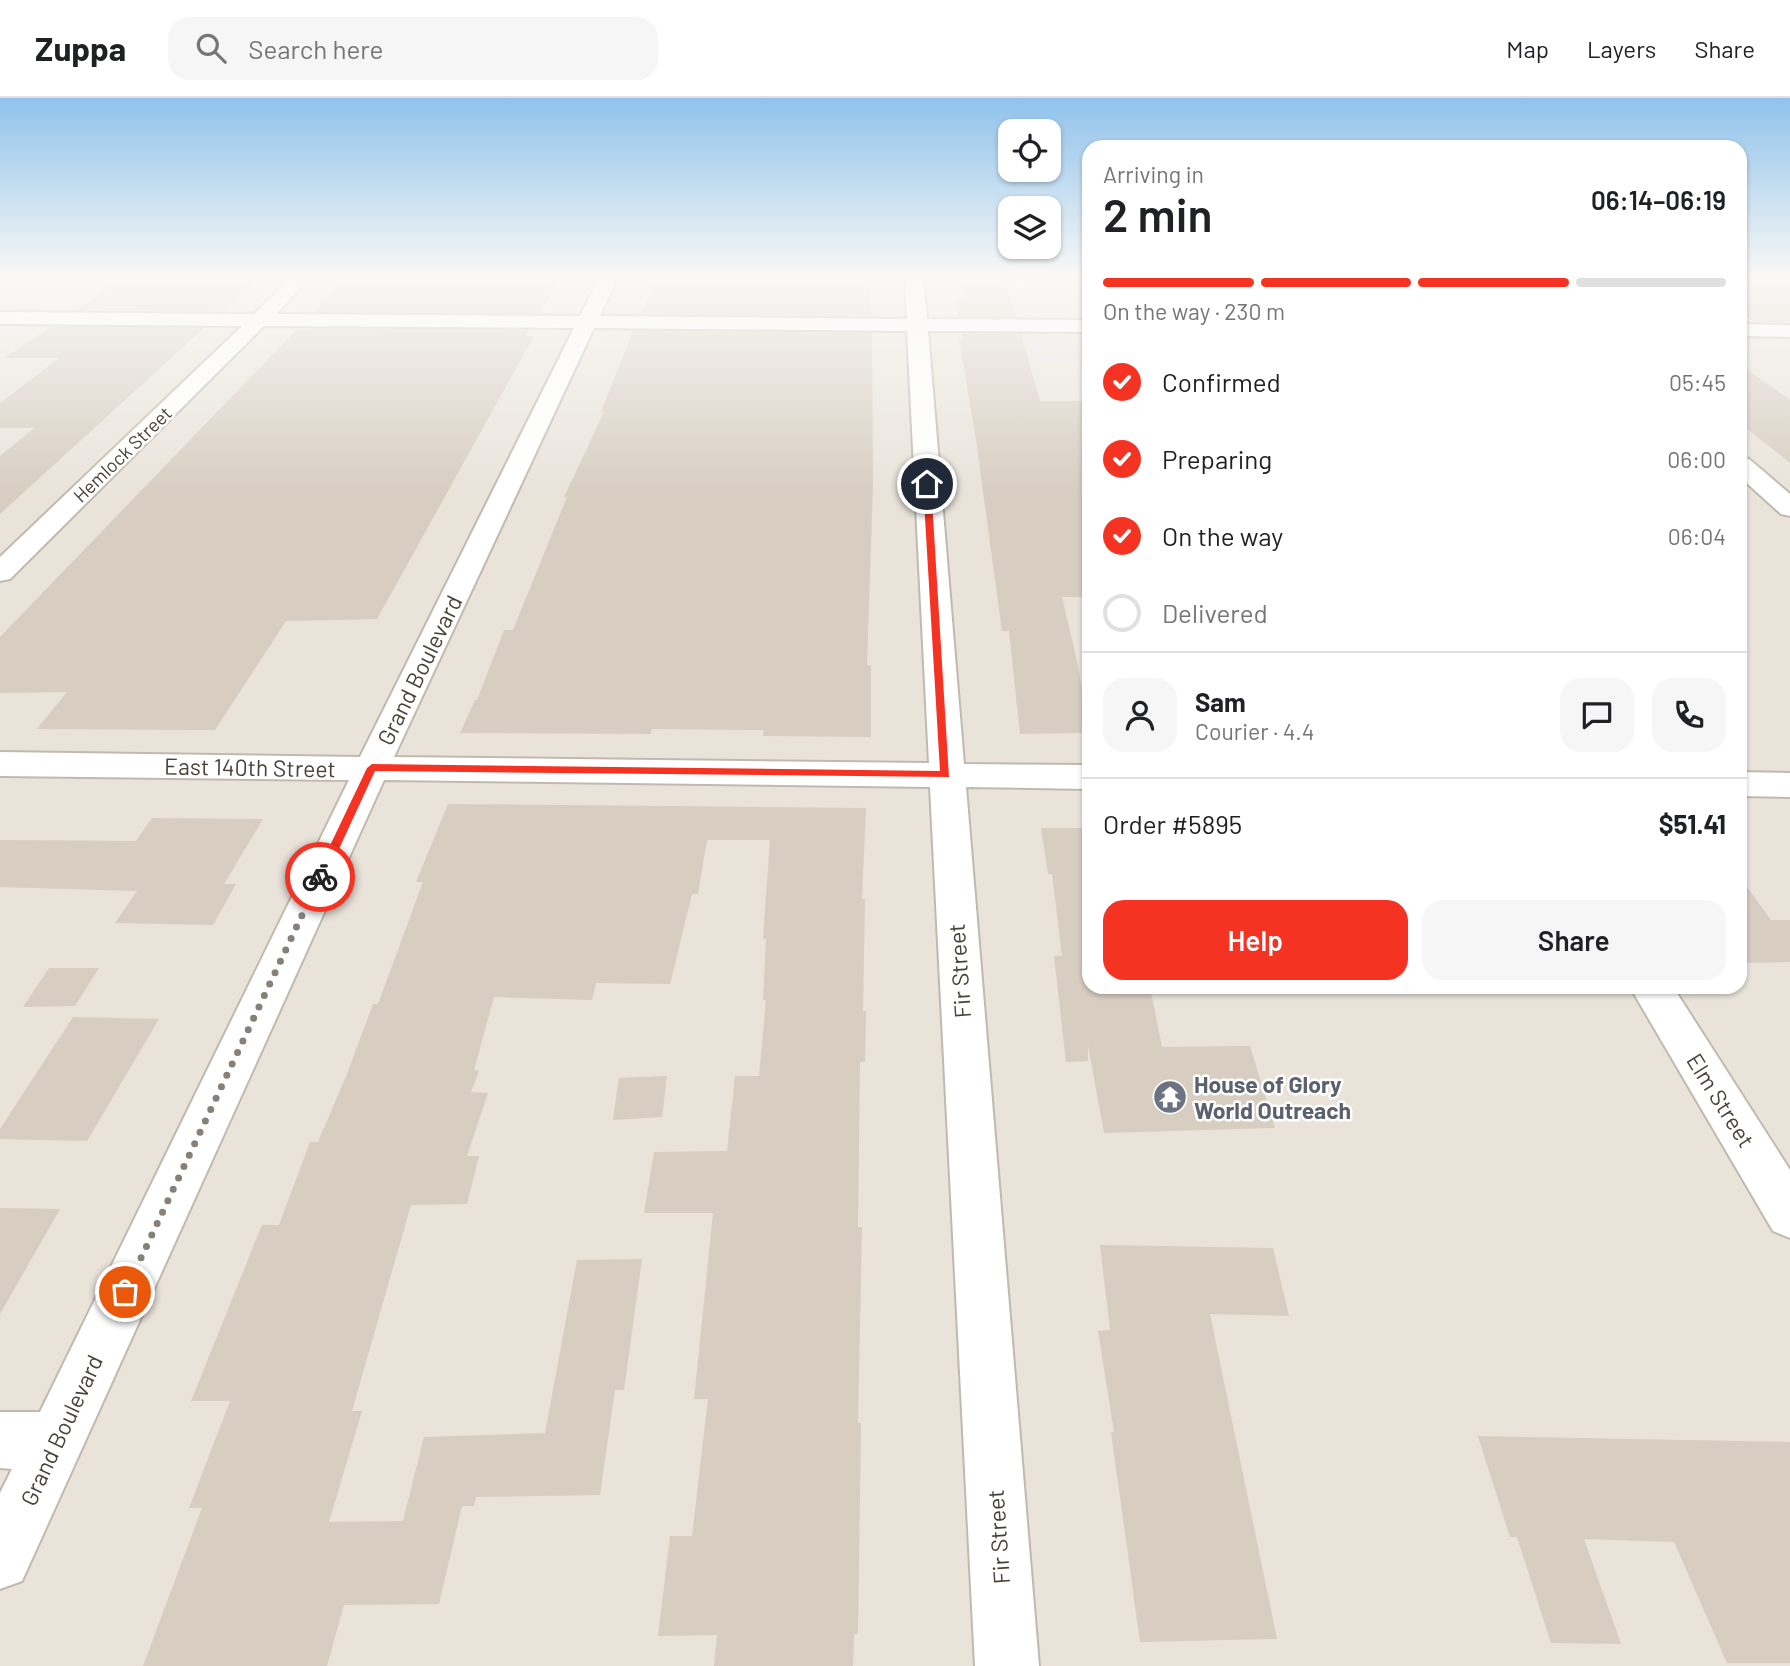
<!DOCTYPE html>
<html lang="en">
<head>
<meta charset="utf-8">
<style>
  :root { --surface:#fff; --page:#f6f6f6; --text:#202124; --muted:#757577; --line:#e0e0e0; --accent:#f53323 }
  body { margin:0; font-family:Barlow,sans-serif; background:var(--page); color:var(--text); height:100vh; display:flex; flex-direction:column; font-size:26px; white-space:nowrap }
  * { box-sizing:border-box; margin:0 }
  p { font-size:23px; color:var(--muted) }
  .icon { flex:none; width:38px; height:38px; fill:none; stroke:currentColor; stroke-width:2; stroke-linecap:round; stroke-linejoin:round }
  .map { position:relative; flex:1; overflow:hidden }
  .panel { position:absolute; left:1082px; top:42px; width:665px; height:854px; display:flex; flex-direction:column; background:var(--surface); border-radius:21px; box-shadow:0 2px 5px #0004 }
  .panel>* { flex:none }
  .tools { position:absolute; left:998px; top:21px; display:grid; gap:14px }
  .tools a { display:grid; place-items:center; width:63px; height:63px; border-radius:14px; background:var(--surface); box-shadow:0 2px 5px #0004; font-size:35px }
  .pin { position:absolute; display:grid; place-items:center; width:60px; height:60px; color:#fff; margin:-30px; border:4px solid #fff; border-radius:50%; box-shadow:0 2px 7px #0007 }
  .courier { position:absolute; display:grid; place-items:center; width:70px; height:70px; margin:-35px; border:5px solid #f53323; border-radius:50%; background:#fff; color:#222; box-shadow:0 2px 9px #0007 }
  .overview em { font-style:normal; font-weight:600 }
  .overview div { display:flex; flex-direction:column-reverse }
  .overview { display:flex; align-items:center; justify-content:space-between; height:119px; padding:0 21px }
  h1 { font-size:46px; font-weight:600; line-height:52px }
  .bar { display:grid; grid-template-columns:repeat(4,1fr); gap:10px 7px; align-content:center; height:84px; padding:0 21px }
  .bar i { height:9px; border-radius:5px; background:var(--line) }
  .bar .current { background:var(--accent) }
  .bar p { grid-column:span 4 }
  .line { display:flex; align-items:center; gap:18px; padding:0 21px; border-top:2px solid var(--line) }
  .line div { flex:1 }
  .round { display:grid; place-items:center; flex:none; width:74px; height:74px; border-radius:21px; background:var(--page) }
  ol { padding:0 21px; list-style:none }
  li { display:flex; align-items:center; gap:21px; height:77px }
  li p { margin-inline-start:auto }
  li .icon { padding:7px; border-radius:50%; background:var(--accent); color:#fff; stroke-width:4 }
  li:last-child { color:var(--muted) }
  li i { width:38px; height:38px; border:4px solid var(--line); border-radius:50% }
  .button { display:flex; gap:14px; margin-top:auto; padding:14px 21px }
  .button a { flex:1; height:80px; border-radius:21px; background:var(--accent); color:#fff; font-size:28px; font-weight:600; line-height:80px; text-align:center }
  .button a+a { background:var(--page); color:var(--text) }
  header { display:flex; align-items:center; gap:42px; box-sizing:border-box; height:98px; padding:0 35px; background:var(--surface); border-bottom:2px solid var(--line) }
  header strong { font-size:33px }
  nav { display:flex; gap:38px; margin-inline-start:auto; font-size:24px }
  .search { width:490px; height:63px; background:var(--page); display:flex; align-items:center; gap:18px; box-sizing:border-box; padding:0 24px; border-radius:21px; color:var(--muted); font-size:26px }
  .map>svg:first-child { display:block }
</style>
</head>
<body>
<header>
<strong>Zuppa</strong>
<div class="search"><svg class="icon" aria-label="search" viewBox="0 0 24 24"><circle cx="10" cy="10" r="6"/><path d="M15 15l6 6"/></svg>Search here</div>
<nav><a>Map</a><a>Layers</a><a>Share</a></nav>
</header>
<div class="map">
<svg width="1790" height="1568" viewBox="0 0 1790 1568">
  <rect width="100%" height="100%" fill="#f5f2ec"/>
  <!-- residential -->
  <polygon fill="#e9e3da" points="0,179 1088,179 1088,889 1740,889 1740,218 1771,239 1790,240 1790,1568 0,1568"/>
  <!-- parking -->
  <polygon fill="#e4e2e0" points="1028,239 1078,239 1086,266 1035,266"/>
  <!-- building -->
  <g fill="#d7cdc1">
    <polygon points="125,179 261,179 223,213 76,212"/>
    <polygon points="349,179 560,179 540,215 314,214"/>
    <polygon points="658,179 701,179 698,187 770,187 772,180 868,179 872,218 641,216"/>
    <polygon points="1740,179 1790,179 1790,224 1754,224 1740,213"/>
    <polygon points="961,180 1003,180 1017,219 959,219 956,202 964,202"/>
    <polygon points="51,229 204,230 0,416 0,358 34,330 0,330 0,305 59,260 4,260"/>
    <polygon points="297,231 529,232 526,238 534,238 377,521 286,523 215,632 37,631 67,594 0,595 0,539"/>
    <polygon points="633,233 872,235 873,384 867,567 871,567 871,639 763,638 764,632 652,631 650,636 460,635 475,602 477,602 504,532 513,532 567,399 564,399 604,314 601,314"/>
    <polygon points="962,236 1021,236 1040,303 1088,303 1088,499 1062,499 1079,572 1088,635 1020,636 1009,533 1002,533 976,342 959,242 963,242"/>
    <polygon points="1740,266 1790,302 1790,365 1740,325"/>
    <polygon points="448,706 866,710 862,801 865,801 863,913 866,913 865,964 860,964 858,1129 862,1129 858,1325 861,1325 858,1536 854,1536 853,1568 714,1568 717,1537 658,1538 670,1438 692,1438 708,1301 694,1301 713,1115 644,1115 654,1054 727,1053 735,978 759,978 766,902 763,902 766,841 763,841 770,742 707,742 698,796 692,796 670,886 596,885 592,902 494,899 474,972 479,973 471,994 488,995 467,1058 479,1058 467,1106 411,1107 352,1313 362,1313 329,1424 403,1423 424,1339 545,1335 577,1162 642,1161 624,1292 615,1292 600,1397 476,1399 474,1408 462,1408 439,1506 344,1507 327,1568 143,1568 202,1410 189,1410 230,1303 191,1303 262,1127 279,1127 310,1044 318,1044 347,976 373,906 378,906 423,784 416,784"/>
    <polygon points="152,720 263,721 224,786 236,786 213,827 115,825 137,793 0,789 0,742 136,743"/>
    <polygon points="1041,730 1088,730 1088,889 1150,889 1162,949 1250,948 1275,1030 1104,1035 1088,947 1088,963 1066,964 1054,858 1062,858 1052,776 1048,776"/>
    <polygon points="1740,779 1771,822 1790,822 1790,864 1740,865"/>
    <polygon points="49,870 99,870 75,908 23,909"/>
    <polygon points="73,919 159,921 87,1043 0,1041 0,1031"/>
    <polygon points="667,978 662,1019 613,1022 619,980"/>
    <polygon points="0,1110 60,1111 0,1216"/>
    <polygon points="1100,1147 1273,1150 1289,1218 1210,1216 1277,1541 1140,1544 1111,1334 1114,1334 1098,1233 1110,1232"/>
    <polygon points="1478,1338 1790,1344 1790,1565 1727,1565 1674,1444 1584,1441 1621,1546 1551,1545 1517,1439 1510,1439"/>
  </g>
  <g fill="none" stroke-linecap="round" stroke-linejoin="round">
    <!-- minor casing -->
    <g stroke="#c1b9ae" stroke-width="4">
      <g id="minor">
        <path d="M 293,179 L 312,179 L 276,216 L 580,218 L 600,179 L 618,179 L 600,218 L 907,221 L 905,179 L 923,179 L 927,221 L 1088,222 L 1088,234 L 928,233 L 964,666 L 1088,667 L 1088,691 L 966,689 L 1039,1568 L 975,1568 L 930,689 L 384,682 L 22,1483 L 0,1491 L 0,1395 L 12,1371 L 0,1370 L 0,1314 L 40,1314 L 349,682 L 0,678 L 0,654 L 360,659 L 574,230 L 264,228 L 10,481 L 0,483 L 0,459 L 242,228 L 0,226 L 0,214 L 254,216 ZM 594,230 L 907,233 L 929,665 L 394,659 Z"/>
        <polygon points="1740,226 1790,227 1790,239 1740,238"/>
        <polygon points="1740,359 1749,361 1790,396 1790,418 1781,416 1740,379"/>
        <polygon points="1740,674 1790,675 1790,699 1740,698"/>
        <polygon points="1630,889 1673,889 1790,1072 1790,1140 1773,1133"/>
      </g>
    </g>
    <!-- minor -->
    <use href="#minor" fill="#fff" fill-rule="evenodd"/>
  </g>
  <!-- sky -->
  <linearGradient id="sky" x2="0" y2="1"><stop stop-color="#8fc2eb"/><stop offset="0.45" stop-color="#faf9f6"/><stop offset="1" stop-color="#faf9f6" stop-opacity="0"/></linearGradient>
  <rect width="1790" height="398" fill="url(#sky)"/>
  <!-- route -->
  <polygon fill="#f53323" points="927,383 931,386 949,679 375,673 326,779 320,784 316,782 315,779 367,670 372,666 940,673 923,386"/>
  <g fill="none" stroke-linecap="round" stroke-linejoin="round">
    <!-- done -->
    <polyline stroke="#868078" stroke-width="7" stroke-dasharray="0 12.6" points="125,1194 320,779"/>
  </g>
  <!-- icons -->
  <defs>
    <g id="temple-disc" transform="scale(1.75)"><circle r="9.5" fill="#6b7280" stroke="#fff"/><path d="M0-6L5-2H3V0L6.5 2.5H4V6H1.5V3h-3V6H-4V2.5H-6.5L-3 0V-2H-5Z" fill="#fff"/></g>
  </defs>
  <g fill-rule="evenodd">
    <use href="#temple-disc" x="1170" y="999"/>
  </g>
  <g text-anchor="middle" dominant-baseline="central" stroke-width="5" stroke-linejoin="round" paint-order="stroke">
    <!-- far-street labels -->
    <g font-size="19" fill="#4a4239" stroke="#fff">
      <text transform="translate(122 356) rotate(-44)">Hemlock Street</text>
    </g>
    <!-- street labels -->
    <g font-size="23" fill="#4a4239" stroke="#fff">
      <text transform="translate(419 572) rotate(-64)">Grand Boulevard</text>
      <text transform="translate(250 669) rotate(1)">East 140th Street</text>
      <text transform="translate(959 873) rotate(-94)">Fir Street</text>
      <text transform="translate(1721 1002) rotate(58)">Elm Street</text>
      <text transform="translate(61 1332) rotate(-65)">Grand Boulevard</text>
      <text transform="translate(998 1439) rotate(-94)">Fir Street</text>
    </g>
    <!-- worship labels -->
    <g font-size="23" font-weight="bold" fill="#5b616d" stroke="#fff" text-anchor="start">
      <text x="1194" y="986">House of Glory<tspan x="1194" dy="26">World Outreach</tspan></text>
    </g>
  </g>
</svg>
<div class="tools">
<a><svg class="icon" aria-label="locate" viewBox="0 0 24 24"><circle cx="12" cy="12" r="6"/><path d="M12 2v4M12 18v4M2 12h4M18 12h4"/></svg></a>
<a><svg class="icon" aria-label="layers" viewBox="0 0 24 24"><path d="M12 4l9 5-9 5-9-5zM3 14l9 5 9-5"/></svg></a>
</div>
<div class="pin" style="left:125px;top:1194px;background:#ea580c"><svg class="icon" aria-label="bag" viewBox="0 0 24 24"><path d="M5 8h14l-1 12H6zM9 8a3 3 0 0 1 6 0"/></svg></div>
<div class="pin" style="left:927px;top:386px;background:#1f2937"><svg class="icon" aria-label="home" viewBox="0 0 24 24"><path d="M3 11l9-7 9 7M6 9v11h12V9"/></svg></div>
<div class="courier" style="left:320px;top:779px"><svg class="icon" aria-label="bike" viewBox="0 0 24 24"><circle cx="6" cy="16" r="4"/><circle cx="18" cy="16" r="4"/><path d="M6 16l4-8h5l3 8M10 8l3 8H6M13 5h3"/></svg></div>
<section class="panel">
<div class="overview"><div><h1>2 min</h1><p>Arriving in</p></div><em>06:14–06:19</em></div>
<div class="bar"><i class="current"></i><i class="current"></i><i class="current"></i><i></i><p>On the way · 230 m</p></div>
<ol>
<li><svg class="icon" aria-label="check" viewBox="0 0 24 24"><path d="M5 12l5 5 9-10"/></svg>Confirmed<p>05:45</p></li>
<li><svg class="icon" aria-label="check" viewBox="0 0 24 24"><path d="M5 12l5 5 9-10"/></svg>Preparing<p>06:00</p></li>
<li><svg class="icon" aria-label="check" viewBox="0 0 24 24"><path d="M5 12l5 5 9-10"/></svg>On the way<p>06:04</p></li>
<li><i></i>Delivered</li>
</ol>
<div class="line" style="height:126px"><a class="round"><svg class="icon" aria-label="person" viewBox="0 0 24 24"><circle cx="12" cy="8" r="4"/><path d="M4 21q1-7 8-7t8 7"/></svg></a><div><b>Sam</b><p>Courier · 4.4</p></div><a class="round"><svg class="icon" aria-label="chat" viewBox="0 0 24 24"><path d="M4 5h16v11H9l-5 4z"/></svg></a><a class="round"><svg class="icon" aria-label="phone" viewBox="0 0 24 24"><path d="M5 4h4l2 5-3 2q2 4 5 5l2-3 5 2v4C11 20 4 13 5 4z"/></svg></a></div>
<div class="line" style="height:91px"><div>Order #5895</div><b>$51.41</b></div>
<div class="button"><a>Help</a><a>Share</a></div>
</section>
</div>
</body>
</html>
